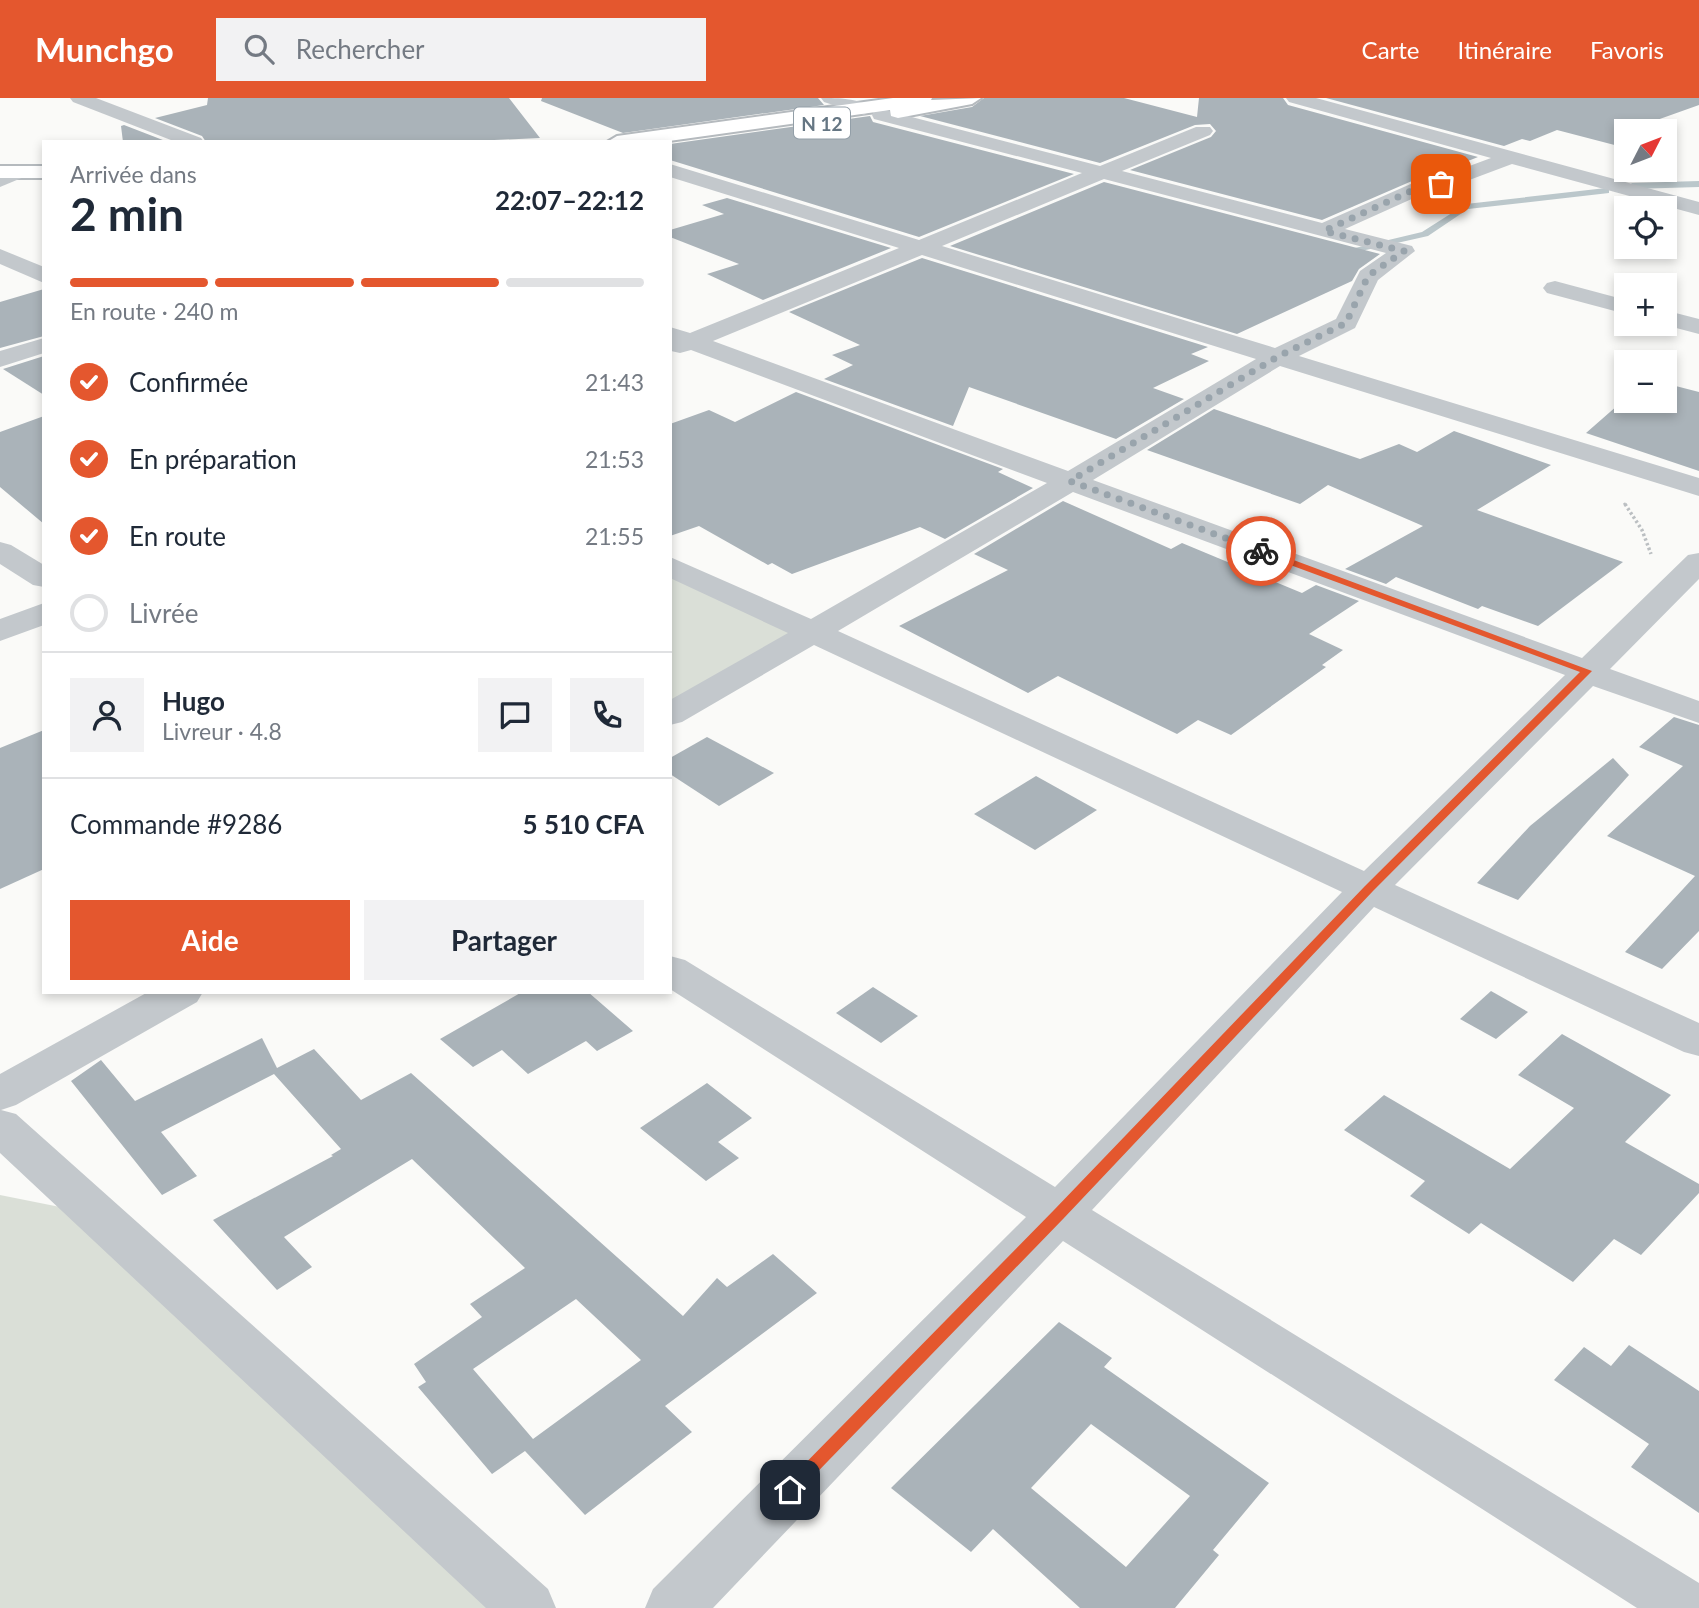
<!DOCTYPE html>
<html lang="fr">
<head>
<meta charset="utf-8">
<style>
  :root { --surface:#fff; --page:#f2f2f3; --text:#1f2937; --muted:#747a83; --line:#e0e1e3; --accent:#e4572e }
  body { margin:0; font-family:Lato,sans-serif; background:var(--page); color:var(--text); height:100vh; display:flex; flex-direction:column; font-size:26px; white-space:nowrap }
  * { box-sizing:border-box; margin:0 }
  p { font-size:23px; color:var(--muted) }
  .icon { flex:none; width:38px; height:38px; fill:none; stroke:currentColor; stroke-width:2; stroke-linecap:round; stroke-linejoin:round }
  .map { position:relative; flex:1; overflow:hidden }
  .details { position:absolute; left:42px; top:42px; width:630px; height:854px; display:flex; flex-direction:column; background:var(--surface); border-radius:0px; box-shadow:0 4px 10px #0003 }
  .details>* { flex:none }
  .needle { width:46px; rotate:48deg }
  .fabs { position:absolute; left:1614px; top:21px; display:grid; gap:14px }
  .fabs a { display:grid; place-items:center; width:63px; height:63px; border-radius:0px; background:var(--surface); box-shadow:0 4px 10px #0003; font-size:35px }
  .pin { position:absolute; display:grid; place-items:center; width:60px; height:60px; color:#fff; margin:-30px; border-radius:14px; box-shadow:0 4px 10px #0006 }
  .courier { position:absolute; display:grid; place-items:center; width:70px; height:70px; margin:-35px; border:5px solid #e4572e; border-radius:50%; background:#fff; color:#222; box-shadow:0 2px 9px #0007 }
  .head em { font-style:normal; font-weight:700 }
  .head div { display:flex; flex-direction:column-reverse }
  .head { display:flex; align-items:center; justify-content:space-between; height:119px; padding:0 28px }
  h1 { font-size:46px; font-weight:700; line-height:52px }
  .bar { display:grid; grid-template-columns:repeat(4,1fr); gap:10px 7px; align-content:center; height:84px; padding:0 28px }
  .bar i { height:9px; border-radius:5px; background:var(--line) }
  .bar .current { background:var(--accent) }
  .bar p { grid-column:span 4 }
  .line { display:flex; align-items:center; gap:18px; padding:0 28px; border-top:2px solid var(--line) }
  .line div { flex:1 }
  .round { display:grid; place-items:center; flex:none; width:74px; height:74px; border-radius:0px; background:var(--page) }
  ol { padding:0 28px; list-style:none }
  li { display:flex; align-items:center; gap:21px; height:77px }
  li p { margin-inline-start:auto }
  li .icon { padding:7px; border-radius:50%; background:var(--accent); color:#fff; stroke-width:4 }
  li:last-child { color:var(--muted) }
  li i { width:38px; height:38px; border:4px solid var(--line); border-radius:50% }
  .cta { display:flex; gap:14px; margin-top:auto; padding:14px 28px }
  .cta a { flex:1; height:80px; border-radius:0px; background:var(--accent); color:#fff; font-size:28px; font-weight:700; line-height:80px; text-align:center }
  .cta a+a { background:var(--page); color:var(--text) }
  header { display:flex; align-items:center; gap:42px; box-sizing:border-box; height:98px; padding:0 35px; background:var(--accent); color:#fff }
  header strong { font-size:33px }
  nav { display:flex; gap:38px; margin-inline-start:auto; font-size:24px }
  .search { width:490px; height:63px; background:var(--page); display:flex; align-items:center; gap:18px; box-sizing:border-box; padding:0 24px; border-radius:0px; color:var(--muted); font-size:26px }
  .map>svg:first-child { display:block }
</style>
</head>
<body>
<header>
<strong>Munchgo</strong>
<div class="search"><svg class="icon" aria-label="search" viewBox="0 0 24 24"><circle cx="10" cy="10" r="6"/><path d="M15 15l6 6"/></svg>Rechercher</div>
<nav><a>Carte</a><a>Itinéraire</a><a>Favoris</a></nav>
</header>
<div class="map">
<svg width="1699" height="1510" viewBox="0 0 1699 1510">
  <rect width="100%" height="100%" fill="#fafaf8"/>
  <!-- green -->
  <g fill="#dadfd7">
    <polygon points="670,468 813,534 670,617"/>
    <polygon points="0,1097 95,1116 527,1510 0,1510"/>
  </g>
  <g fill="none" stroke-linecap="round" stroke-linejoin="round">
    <!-- stream -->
    <g fill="#bbc7cb" fill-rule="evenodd">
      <polygon points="1699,83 1699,89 1632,91 1628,88 1632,85"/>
      <polygon points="1606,90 1609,91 1609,95 1468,111 1428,138 1339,158 1334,155 1422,134 1466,106"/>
    </g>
  </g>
  <!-- building -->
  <g fill="#aab3b9" fill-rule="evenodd">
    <polygon points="208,0 509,0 540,40 451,44 206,44 202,38 155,20 207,7"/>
    <polygon points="542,0 818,0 824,7 623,35 541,3"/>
    <polygon points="984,0 1124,0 1197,19 1199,0 1283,0 1288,7 1478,59 1428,79 1412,83 1322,122 1130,72 1211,39 1216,33 1210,26 1195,27 1100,65 920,18 972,9"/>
    <polygon points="1326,0 1699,0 1699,7 1626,33 1626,50 1557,32 1530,43 1522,41 1504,48"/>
    <polygon points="870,18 873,24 1074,76 919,139 670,62 670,46"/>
    <polygon points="124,27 168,44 123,44 121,28"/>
    <polygon points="1104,84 1380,156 1359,171 1352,183 1237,236 950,148"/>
    <polygon points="727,100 891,150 763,202 707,176 739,166 670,139 670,132 724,116 702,107"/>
    <polygon points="922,160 1208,249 1191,256 1209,263 1153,290 1184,301 1116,341 969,289 953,328 824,281 853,267 832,257 860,247 789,214"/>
    <polygon points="44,191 44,238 0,250 0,204"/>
    <polygon points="44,258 44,297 3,271"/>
    <polygon points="1664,285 1699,294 1699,373 1586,335 1626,300 1626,303 1664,303"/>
    <polygon points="796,294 1003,371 998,374 1033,390 945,441 920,429 792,476 772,465 768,467 699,428 670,438 670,326 709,312 735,324"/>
    <polygon points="1214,311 1360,361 1399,346 1417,354 1454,333 1551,367 1477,412 1623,464 1538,528 1482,508 1478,511 1396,479 1386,486 1345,471 1423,428 1328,387 1300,406 1147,352"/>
    <polygon points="44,318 44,426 0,389 0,334"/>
    <polygon points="1063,403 1171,451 1182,445 1302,495 1316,487 1359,503 1309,536 1343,552 1322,567 1326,569 1231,637 1198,622 1177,636 1058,578 1028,595 899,528 1008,472 974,456"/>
    <polygon points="1674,619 1699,627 1699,833 1662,871 1625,854 1695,778 1607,738 1683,668 1639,649"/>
    <polygon points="44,632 44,771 0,791 0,650"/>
    <polygon points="707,639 774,675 719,708 670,676 670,660"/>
    <polygon points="1613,660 1629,677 1518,802 1477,785 1530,728"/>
    <polygon points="1036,678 1097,712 1035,752 974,716"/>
    <polygon points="873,889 918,918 881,945 836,915"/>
    <polygon points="1491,893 1528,914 1496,941 1460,921"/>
    <polygon points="522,894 588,894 633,933 597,953 586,943 528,976 502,952 473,969 440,941"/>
    <polygon points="1562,936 1671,997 1625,1044 1699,1086 1699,1095 1641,1157 1614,1141 1573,1184 1481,1125 1469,1136 1410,1098 1425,1083 1344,1032 1384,997 1510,1071 1574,1010 1518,977"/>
    <path d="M 262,940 L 277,970 L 314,951 L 361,1002 L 411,975 L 683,1218 L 717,1180 L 727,1189 L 773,1156 L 817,1195 L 665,1308 L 692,1334 L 585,1417 L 525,1353 L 492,1376 L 418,1289 L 426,1284 L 414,1266 L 482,1219 L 470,1206 L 525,1170 L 412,1061 L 284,1139 L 312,1169 L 277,1192 L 213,1122 L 333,1058 L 331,1057 L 341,1051 L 274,976 L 161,1034 L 197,1078 L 162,1097 L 71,983 L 101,962 L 135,1003 ZM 576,1201 L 641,1262 L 533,1341 L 473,1271 Z"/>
    <polygon points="707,985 752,1020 718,1044 739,1060 706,1083 640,1030"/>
    <path d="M 1059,1224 L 1112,1260 L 1104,1269 L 1269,1385 L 1213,1452 L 1219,1457 L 1175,1510 L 1080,1510 L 993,1431 L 971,1454 L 891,1390 ZM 1091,1326 L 1190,1398 L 1126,1469 L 1031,1390 Z"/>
    <polygon points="1629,1247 1699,1293 1699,1415 1631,1369 1649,1346 1554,1282 1584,1249 1611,1268"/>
  </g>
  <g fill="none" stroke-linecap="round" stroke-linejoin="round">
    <!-- major casing -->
    <g stroke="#b5babe" stroke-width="4">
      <g id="major">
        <polygon points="893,0 932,0 931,2 981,0 972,6 898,20 891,18 890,12 662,44 607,44 617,38"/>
        <rect x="0" y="68" width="44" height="12"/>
      </g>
    </g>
    <!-- path-far1 -->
    <polyline stroke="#bbbfc2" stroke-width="2.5" stroke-dasharray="2 2" stroke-linecap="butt" points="1624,405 1626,408"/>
    <!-- path -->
    <polyline stroke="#bbbfc2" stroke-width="3.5" stroke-dasharray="2.5 2.5" stroke-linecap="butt" points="1625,406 1642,432 1651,456"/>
    <!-- minor -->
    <g fill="#c3c8cc" fill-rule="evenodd">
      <polygon points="70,0 96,0 201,40 204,44 176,44 73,4"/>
      <path d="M 821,0 C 838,0 861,0 873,11 L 864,17 L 824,4 Z"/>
      <path d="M 1286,0 L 1316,0 L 1699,104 L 1699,117 L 1512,66 L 1448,90 L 1425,95 L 1345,131 L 1412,148 L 1415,153 L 1378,182 L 1355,230 L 1299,258 L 1699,380 L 1699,398 L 1280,268 L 1093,382 L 1582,560 L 1688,457 L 1699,455 L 1699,481 L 1610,571 L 1699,603 L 1699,625 L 1593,588 L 1395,787 L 1699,925 L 1699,958 L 1684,954 L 1374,809 L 1092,1112 L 1699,1485 L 1699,1510 L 1637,1510 L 1063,1143 L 713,1510 L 645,1510 L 653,1491 L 1026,1119 L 670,891 L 670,858 L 685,862 L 1055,1089 L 1342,794 L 814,547 L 682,624 L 670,627 L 670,602 L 788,535 L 670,480 L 670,459 L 811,521 L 1047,385 L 691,252 L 680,255 L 671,253 L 670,229 L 690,235 L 899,150 L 670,79 L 670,66 L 919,142 L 1082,75 L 874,21 L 872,17 L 874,13 L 881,11 L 1100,68 L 1196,29 L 1210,29 L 1213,33 L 1210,37 L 1122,73 L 1322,125 L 1413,85 L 1437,80 L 1491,60 L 1289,4 ZM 1104,81 L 1386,155 L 1360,173 L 1336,221 L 1275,250 L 942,148 ZM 922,157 L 1256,261 L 1068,373 L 713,243 ZM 1073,394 L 1565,577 L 1364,773 L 838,533 Z"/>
      <polygon points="17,69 24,71 27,75 24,79 0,89 0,75"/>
      <polygon points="0,151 44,169 44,185 0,166"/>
      <polygon points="1555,183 1626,202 1626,216 1547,195 1543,190 1547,185"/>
      <polygon points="1664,212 1699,221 1699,236 1661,226 1664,226"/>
      <polygon points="44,240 44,255 0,269 0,253"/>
      <polygon points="0,444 11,447 44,467 44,489 33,487 0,466"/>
      <polygon points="44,505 44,527 0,543 0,521"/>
      <polygon points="148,894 203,894 197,904 16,1007 1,1012 16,1016 548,1491 556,1510 486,1510 0,1055 0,976"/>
    </g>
    <!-- major -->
    <use href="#major" fill="#fff" fill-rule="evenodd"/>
  </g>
  <!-- route -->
  <polygon fill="#e4572e" points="1258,451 1264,451 1592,573 1373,793 1064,1120 795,1397 790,1399 784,1397 781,1392 784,1387 1054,1112 1365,788 1580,574 1258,455"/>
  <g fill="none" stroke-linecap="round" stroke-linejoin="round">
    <!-- done -->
    <polyline stroke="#99a4ac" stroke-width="7" stroke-dasharray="0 12.6" points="1261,453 1070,383 1277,259 1346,225 1368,178 1404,153 1324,133 1420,89 1441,86"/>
  </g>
  <g text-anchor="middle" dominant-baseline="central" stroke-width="7" stroke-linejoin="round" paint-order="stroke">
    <!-- shield labels -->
    <rect fill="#fff" stroke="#939fa8" stroke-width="2" x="794" y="9.5" width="56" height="31" rx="5"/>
    <g font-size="19" font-weight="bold" fill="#657683">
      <text x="822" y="25">N 12</text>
    </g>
  </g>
</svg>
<div class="fabs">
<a><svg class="needle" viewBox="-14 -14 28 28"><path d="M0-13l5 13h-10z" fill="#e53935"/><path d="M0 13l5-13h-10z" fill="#747a83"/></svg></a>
<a><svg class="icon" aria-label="locate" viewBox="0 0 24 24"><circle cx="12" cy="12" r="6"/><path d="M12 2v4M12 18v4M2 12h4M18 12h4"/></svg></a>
<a>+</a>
<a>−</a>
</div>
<div class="pin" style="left:1441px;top:86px;background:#ea580c"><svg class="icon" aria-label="bag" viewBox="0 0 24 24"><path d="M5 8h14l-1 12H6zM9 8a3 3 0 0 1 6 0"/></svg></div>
<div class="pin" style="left:790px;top:1392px;background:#1f2937"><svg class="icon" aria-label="home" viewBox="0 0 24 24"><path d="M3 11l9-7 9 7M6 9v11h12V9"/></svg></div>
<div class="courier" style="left:1261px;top:453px"><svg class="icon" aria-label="bike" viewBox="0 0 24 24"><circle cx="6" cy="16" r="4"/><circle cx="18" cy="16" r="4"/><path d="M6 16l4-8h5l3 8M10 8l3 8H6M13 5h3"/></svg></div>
<section class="details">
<div class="head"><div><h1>2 min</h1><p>Arrivée dans</p></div><em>22:07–22:12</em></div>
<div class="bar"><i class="current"></i><i class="current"></i><i class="current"></i><i></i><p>En route · 240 m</p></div>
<ol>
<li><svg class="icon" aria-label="check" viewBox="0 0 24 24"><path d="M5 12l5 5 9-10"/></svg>Confirmée<p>21:43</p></li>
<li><svg class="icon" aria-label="check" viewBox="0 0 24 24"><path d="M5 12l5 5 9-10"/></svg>En préparation<p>21:53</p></li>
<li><svg class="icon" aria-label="check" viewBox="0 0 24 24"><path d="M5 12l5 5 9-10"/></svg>En route<p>21:55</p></li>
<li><i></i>Livrée</li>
</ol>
<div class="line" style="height:126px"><a class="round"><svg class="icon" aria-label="person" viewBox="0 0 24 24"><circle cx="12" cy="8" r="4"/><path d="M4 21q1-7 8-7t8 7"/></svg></a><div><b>Hugo</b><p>Livreur · 4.8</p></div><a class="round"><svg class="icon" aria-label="chat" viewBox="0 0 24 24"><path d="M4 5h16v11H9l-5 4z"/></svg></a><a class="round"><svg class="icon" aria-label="phone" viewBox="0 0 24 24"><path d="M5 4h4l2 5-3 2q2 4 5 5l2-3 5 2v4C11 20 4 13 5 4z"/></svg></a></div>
<div class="line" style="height:91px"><div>Commande #9286</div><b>5 510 CFA</b></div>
<div class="cta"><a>Aide</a><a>Partager</a></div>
</section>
</div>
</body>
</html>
